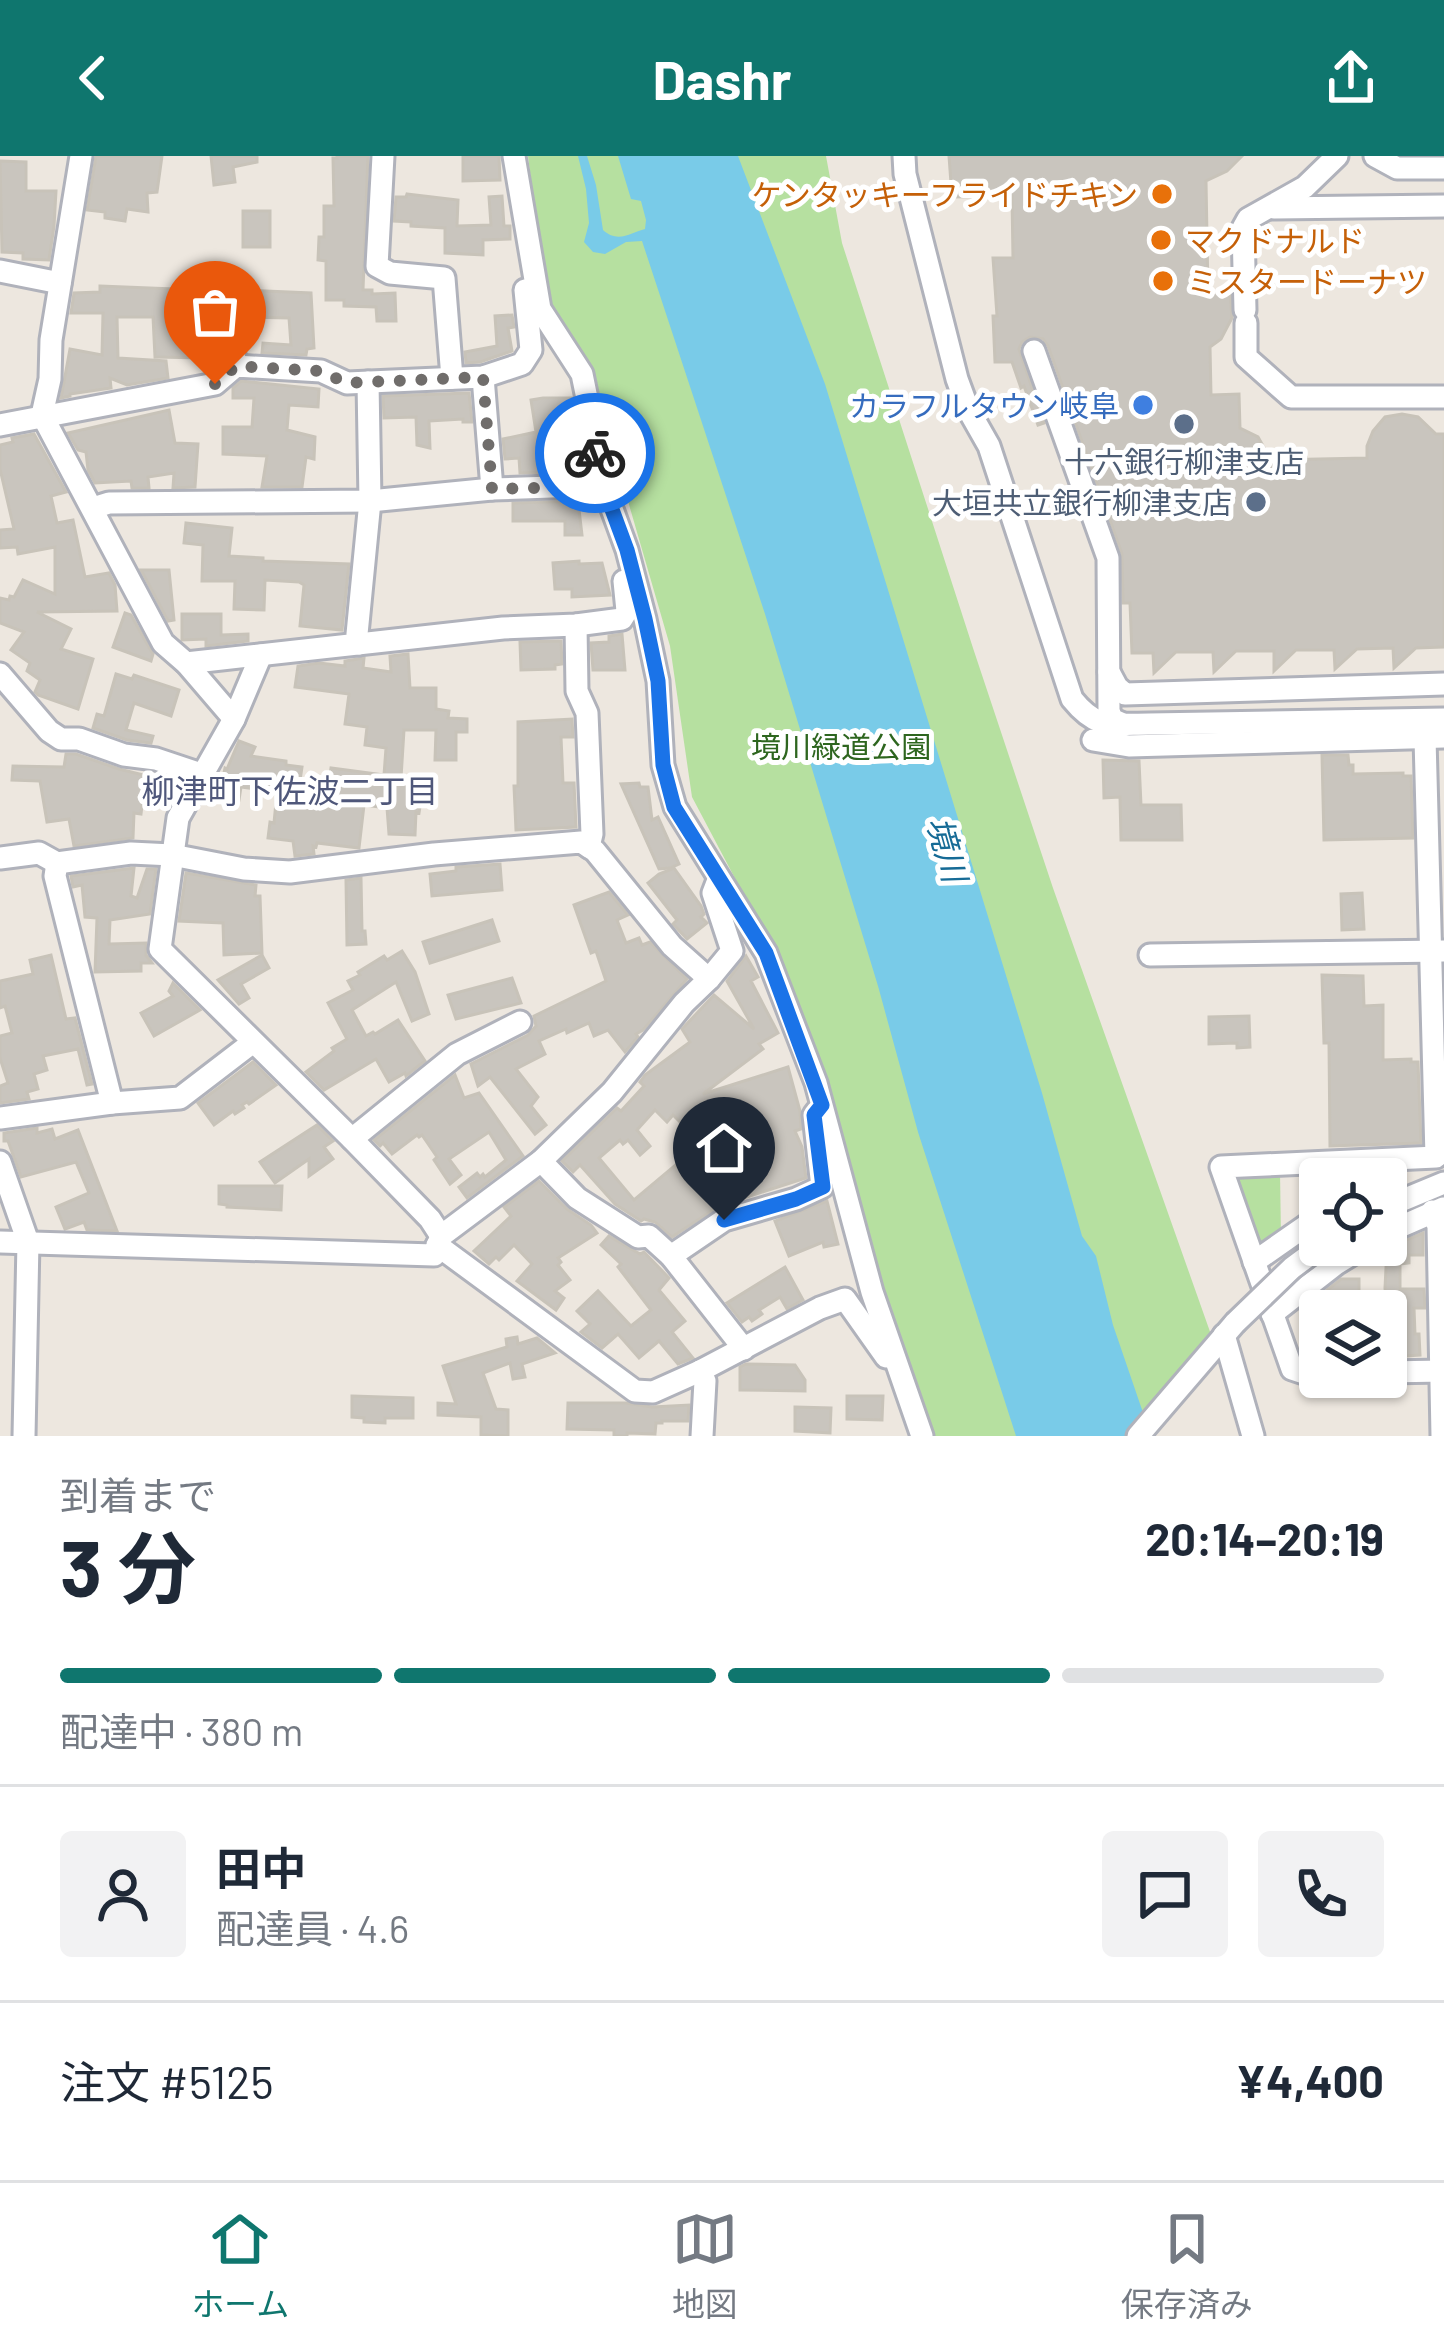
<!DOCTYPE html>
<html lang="ja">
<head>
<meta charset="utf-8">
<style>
  :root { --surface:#fff; --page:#f2f2f3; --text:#1f2937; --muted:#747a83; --line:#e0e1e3; --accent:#0f766e }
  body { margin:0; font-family:Barlow,"Noto Sans JP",sans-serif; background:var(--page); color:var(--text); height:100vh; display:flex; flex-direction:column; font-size:45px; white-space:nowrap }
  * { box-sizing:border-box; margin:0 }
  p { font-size:39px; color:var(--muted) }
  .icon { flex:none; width:66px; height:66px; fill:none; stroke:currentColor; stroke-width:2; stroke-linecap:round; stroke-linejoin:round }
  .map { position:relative; height:1280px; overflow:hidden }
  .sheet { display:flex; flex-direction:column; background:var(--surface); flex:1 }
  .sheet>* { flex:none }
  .fabs { position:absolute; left:1299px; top:1002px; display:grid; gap:24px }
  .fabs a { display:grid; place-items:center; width:108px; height:108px; border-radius:12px; background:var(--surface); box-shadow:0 3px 9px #0004; font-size:60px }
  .pin { position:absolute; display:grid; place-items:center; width:102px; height:102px; color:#fff; margin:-123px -51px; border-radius:50% 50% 50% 0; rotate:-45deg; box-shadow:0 0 12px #0007 }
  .pin .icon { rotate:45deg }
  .courier { position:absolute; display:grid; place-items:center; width:120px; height:120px; margin:-60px; border:9px solid #1a73e8; border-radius:50%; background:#fff; color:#222; box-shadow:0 3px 15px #0007 }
  .headline em { font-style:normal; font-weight:700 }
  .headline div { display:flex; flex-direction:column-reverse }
  .headline { display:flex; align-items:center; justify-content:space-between; height:204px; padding:0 60px }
  h1 { font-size:78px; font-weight:700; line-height:90px }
  .bar { display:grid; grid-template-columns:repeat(4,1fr); gap:18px 12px; align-content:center; height:144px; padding:0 60px }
  .bar i { height:15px; border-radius:9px; background:var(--line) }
  .bar .selected { background:var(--accent) }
  .bar p { grid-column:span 4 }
  .line { display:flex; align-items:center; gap:30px; padding:0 60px; border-top:3px solid var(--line) }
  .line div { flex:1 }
  .round { display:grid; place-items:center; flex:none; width:126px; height:126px; border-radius:12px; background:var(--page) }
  header { display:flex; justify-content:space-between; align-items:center; height:156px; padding:0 60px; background:var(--accent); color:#fff; font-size:54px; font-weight:700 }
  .dock { display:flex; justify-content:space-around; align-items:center; height:168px; border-top:3px solid var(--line); background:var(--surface); font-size:33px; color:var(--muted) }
  .dock a { display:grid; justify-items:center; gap:6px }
  .dock .selected { color:var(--accent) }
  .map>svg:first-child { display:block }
</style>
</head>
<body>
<header><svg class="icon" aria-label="back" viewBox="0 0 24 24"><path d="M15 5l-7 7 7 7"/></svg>Dashr<svg class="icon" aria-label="share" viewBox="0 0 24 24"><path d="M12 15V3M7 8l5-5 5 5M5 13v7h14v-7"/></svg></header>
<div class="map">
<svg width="1444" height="1280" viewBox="0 0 1444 1280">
  <rect width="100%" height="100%" fill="#ede7df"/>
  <!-- green -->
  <g fill="#b6e0a0">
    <polygon points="528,0 826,0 842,87 973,492 1053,732 1214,1187 1126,1280 932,1280 889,1164 816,908 785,817 692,641 670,490 592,221 545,138"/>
    <polygon points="1280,1016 1281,1083 1260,1099 1233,1019"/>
  </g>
  <!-- water -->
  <path fill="#79cbe8" d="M 578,0 L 587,0 L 596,29 L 603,74 C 618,88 632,76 645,73 L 646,64 L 641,45 L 631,43 L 618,0 L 738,0 L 825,228 L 1042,937 L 1082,1080 L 1096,1100 L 1113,1169 L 1151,1280 L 1016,1280 L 918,976 L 878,830 L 765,458 L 642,85 L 626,86 L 605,98 L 593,96 L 584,86 L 589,67 L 586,33 Z"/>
  <!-- building -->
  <g fill="#c9c5be" stroke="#c8c3b9" stroke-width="3" fill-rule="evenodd">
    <polygon points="96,0 162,0 157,36 147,37 148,56 127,53 125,65 105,62 105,56 87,54"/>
    <polygon points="211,0 257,0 257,6 233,11 235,26 214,29"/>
    <polygon points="337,0 368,0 363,134 372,134 372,138 395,137 396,165 377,165 376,151 344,150 344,144 326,144 326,105 318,104 319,81 324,81 324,50 334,50 333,2 337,2"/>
    <polygon points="463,0 499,0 500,24 463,25"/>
    <polygon points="949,0 1242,0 1227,15 1206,25 1208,137 1230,136 1232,162 1221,183 1210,191 1211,239 1239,238 1240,272 1258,281 1271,304 1367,302 1367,290 1373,275 1385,261 1402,258 1418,261 1436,278 1444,278 1444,491 1416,492 1394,512 1393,492 1357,493 1335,513 1334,494 1296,494 1274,515 1274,495 1236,495 1214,516 1213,496 1176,496 1154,517 1153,497 1132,497 1130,447 1123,447 1122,398 1048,190 1043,183 1030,181 1022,186 1019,193 1044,267 1038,269 1024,230 1021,232 1012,206 995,206 993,160 997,160 993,102 1013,102 1012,40 952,41"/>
    <polygon points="0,5 26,6 26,35 56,35 54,70 49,104 23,103 23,97 2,96"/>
    <polygon points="407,38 458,44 457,70 491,69 489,41 502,40 504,70 510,70 510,83 483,84 483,99 445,97 445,72 411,70 411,66 394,65 396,41 406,41"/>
    <rect x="243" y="55" width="27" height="36"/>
    <polygon points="100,130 198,134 197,155 207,155 208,197 206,202 155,201 153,161 117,161 118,202 166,205 168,222 127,229 110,222 111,232 70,238 70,240 61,242 70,193 102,199 103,157 71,157 74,137 100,136"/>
    <polygon points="244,134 311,137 314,192 307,193 306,199 262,197 263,187 291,189 289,162 249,161 249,170 246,170"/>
    <polygon points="512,159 514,171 508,172 512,195 480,206 466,207 465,196 497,190 495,160"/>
    <polygon points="241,225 319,233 318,251 289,249 287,274 315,281 314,303 306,301 302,331 262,331 267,300 223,298 223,271 252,271 254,242 233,242 233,232"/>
    <polygon points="469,237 472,266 463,266 463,263 429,265 430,292 417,289 416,261 384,262 383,240"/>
    <polygon points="543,242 572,242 573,268 570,270 567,289 559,289 560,316 520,317 519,302 505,303 503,283 536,276 531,244"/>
    <polygon points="169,254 175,287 198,288 195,331 173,332 174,317 148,321 149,332 132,332 131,325 95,327 88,314 86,296 78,294 68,277"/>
    <polygon points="34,278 66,336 51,340 57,367 73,364 85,421 109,417 115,429 117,455 37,456 71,473 61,493 93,503 78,553 38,539 35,536 40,524 27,515 30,507 11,494 24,476 0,467 0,442 9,444 10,440 14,441 23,424 55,438 55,391 18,398 17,391 0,392 0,374 14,373 0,313 0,289 13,286 12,282"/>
    <polygon points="578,345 582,379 565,379 565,365 513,365 513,347"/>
    <polygon points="186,367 232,372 229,400 263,402 263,405 349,408 342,474 300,470 304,429 299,426 265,424 264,454 234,453 235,425 202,425 203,389 184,387"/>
    <polygon points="579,405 579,408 602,407 610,439 572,441 572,433 555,433 553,407"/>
    <polygon points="141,414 169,414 174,464 168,465"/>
    <polygon points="125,457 131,459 153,498 151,505 113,491"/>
    <polygon points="182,458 221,458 221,479 248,478 248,485 206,490 206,483 182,484"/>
    <polygon points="622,478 625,514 593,514 591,487 609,486 609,480"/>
    <polygon points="561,485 562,508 555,509 555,513 521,514 520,486"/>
    <polygon points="408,498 410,532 436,532 436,553 449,555 448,562 467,563 467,576 456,576 456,604 435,604 436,574 404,574 401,622 424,625 419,657 416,656 415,679 389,678 387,652 364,649 359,692 317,687 316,691 313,690 314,698 295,700 293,685 268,682 270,666 274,667 277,636 241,631 239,644 219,640 225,612 227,613 239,585 255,591 251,600 286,605 286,609 302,611 299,631 328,633 331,612 384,619 386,592 365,589 367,571 345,568 349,538 295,531 298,510 319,507 345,510 345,505 364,502 363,512 391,516 390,500"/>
    <polygon points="116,518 132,523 134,519 179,534 171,560 134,547 126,574 153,580 151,587 127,584 93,572 97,558 104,560"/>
    <polygon points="572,563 573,581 561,581 563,627 574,627 576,671 516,674 514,630 518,630 518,566"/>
    <polygon points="66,598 76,598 119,613 180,628 169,647 143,641 141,658 134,657 133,682 74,690 69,663 47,666 40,625 12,624 13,610 64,611"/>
    <polygon points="1322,599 1348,599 1349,609 1353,609 1353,618 1403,617 1403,620 1411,620 1413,682 1324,684"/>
    <polygon points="1103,604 1139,605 1141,649 1181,649 1182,684 1121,684 1120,641 1104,642"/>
    <polygon points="639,627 640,631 648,631 652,664 658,661 679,708 670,712 659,713 621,628"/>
    <polygon points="500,708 502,734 432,740 430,718 456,715 456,711"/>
    <polygon points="134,712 131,740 137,742 147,713 156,713 150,758 110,764 109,788 146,787 146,799 152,807 141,807 141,815 95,816 97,762 85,761 82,729 73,731 71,720"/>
    <polygon points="674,712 701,750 704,758 701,761 707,767 687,783 673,768 677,764 648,727 659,718"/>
    <polygon points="186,717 256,729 255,740 260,740 262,797 224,799 223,767 179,765"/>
    <polygon points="361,722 362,775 365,775 366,788 347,789 346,724"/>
    <polygon points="609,736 628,759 617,764 626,787 639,782 642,789 650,786 687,823 643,874 636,878 638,881 625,896 608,874 594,880 589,867 567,877 566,873 539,885 545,898 516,913 538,941 531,950 546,969 535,978 490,921 478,930 471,908 528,879 536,870 534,860 606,825 596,795 591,797 574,749"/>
    <polygon points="1362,737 1364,773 1342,774 1341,738"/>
    <polygon points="492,764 499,785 430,807 423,786"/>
    <polygon points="402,795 415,816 429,858 412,865 396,826 352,854 366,880 373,876 375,878 398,864 425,905 406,920 405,917 389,926 376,903 324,934 306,916 334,895 332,892 347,883 328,847 353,834 348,825 360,819 358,816 384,800 387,804"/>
    <polygon points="51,799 66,863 75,862 92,928 87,929 78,893 43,900 47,914 34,918 38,933 27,936 29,943 0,947 0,930 8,927 0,902 0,880 12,877 5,850 0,852 0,825 33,818 30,804"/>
    <polygon points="262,799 269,812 241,828 249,842 239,848 218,824"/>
    <path d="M 746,800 L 758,821 L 751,825 L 778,877 L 759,888 L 763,893 L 703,938 L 788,911 L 800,955 L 801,973 L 795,975 L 802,991 L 806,1022 L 719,1050 L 672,1081 L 655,1066 L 644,1063 L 641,1065 L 615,1048 L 580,1009 L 573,1016 L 562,1005 L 617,952 L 621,955 L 644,930 L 640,926 L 645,919 L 690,886 L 682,873 L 714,839 L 754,873 L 727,825 ZM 709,950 L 731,983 L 695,1004 L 690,997 L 634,1044 L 599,1002 L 620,984 L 623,988 L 628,984 L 640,999 L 650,990 L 637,974 L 655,954 L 667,966 L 673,959 L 684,970 Z"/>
    <polygon points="1322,819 1363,820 1364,850 1383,849 1383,904 1411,903 1411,906 1418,906 1421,987 1330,990 1329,887 1324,887"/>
    <polygon points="512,822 521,847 456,863 448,839"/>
    <polygon points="173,827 200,854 154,880 141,857 173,840 169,835"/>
    <polygon points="1249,860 1250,891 1237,892 1237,887 1209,888 1209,861"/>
    <polygon points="253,906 276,929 249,948 247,946 242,949 244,952 235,958 233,955 214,969 198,947"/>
    <polygon points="455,919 464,942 479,937 523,1000 467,1042 459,1031 477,1017 480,1021 483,1018 485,1021 506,1004 489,976 449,1003 461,1019 450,1028 434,1004 437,1001 422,979 419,981 417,979 392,998 383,987 380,990 374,984"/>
    <polygon points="317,969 333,985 324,991 333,1003 309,1020 309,1003 275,1027 260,1006"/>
    <polygon points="37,972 37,977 52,973 55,983 78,974 117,1075 87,1074 84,1066 65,1073 56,1051 89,1037 76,1006 21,1021 8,985 4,985 4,977"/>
    <polygon points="539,1025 567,1053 591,1069 597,1077 558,1102 561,1106 558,1109 570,1124 555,1135 564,1142 556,1154 517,1125 532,1108 514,1089 499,1104 496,1101 489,1108 474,1095 511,1060 504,1051"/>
    <polygon points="219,1030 282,1030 281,1054 227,1051 227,1049 219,1048"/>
    <polygon points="827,1045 838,1088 824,1091 823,1086 789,1100 775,1065"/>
    <polygon points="1423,1077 1423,1099 1409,1099 1409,1107 1400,1108 1400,1133 1424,1133 1425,1152 1414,1152 1415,1178 1419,1178 1420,1199 1390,1201 1385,1132 1387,1092"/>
    <polygon points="609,1080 640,1098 644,1096 669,1122 659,1134 685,1165 672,1176 693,1202 678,1208 659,1185 639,1202 618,1178 602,1192 581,1176 590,1168 577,1155 598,1135 631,1170 651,1154 618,1111 621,1108 601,1089"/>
    <polygon points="785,1111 803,1144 787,1153 780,1141 759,1154 762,1158 752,1165 749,1161 742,1166 727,1147"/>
    <polygon points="1341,1123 1359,1123 1359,1142 1354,1142 1355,1155 1325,1155 1322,1138"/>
    <polygon points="517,1181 518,1188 537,1182 555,1197 522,1208 525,1221 513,1223 510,1207 483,1217 496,1253 508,1254 508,1280 481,1279 481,1261 438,1259 438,1247 456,1248 443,1210 507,1191 506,1183"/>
    <polygon points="746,1208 795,1209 805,1224 805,1235 740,1234 740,1211"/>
    <polygon points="352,1240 413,1242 413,1262 385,1262 385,1267 364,1266 364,1262 352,1261"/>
    <polygon points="847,1240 883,1240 882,1264 847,1263"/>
    <polygon points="568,1247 626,1247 652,1251 689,1249 688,1265 662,1265 662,1267 656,1267 655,1278 627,1277 627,1280 614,1280 614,1274 567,1273"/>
    <polygon points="795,1251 831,1252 830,1277 795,1275"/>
  </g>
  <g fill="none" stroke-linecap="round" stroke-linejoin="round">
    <!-- minor casing -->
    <g stroke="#b0b2bb" stroke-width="27">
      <g id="minor">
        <polyline points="81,0 51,184 50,223 42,259 163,487 186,507 234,563 261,499"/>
        <polyline points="383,0 377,110 390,117 444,122 452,222"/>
        <polyline points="514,0 540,153 582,218 591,262 597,312 627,394 645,463 658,525 663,609 675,651 766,797 816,927 872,1136 922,1280"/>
        <path d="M 904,0 L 905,18 L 957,223 L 968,253 L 989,290 L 1072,543 C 1097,574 1111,568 1149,568 L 1444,563"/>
        <polyline points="1375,0 1397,12 1444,12"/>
        <polyline points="1274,52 1444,50"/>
        <polyline points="0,115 60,127"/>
        <polyline points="229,128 231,181 236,210"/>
        <polyline points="1245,154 1243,72 1248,63 1305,31 1337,0"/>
        <polyline points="1246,167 1246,201 1291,241 1444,241"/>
        <polyline points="1034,195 1108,402 1109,555 1112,563 1123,568"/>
        <polyline points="483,221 492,333"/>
        <polyline points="0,269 215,228 236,210 321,215 347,227 483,221 522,208 531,194 525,134"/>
        <polyline points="93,352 109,347 370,345 492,333 580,330 583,279"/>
        <polyline points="576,469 577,535 587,557 592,678 589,691"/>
        <polyline points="359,488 357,478 370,345 368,226"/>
        <polyline points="186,507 503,472 576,469 622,463 627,455 624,425"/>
        <polyline points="1109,516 1117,531 1125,538 1444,528"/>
        <polyline points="0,518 49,575 61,583 79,583 124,599 156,603 201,618"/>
        <polyline points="234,563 178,662 160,793 352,983 430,1063 441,1080"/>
        <polyline points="1093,584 1129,590 1444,581"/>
        <polyline points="0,702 39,697 57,707 131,697 172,699 244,713 290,716 434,698 581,686 595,695 672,790 709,823"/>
        <polyline points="57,707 55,720 112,947"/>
        <polyline points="1150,799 1444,795"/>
        <polyline points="0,962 112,947 180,942 253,886"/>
        <polyline points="352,983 457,898 520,866"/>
        <polyline points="541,1005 577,1042 638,1081 649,1080 671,1100 744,1193"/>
        <polyline points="0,1006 28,1086 24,1280"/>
        <polyline points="1386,1051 1444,1027"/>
        <polyline points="1432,1055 1438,1070 1442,1280"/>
        <polyline points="1386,1077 1443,1052"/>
        <polyline points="0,1086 434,1099 441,1080 541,1005 612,936 684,847 709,823 732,795 713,737 718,724"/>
        <polyline points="437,1089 635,1235 653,1236 700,1215 820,1152 845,1143 886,1201"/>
        <polyline points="671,1100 724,1064 796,1043 822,1031 814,959 817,955"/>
        <polyline points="1254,1106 1320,1060"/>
        <polyline points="1272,1158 1336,1108 1367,1089"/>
        <polyline points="1224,1179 1253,1280"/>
        <polyline points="700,1215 705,1225 702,1280"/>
        <polyline points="1386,1216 1444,1215"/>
        <polyline points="1320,1218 1307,1218 1292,1213 1221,1011 1436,1001 1425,582"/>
        <polyline points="1138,1280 1235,1167"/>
      </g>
    </g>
    <!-- minor -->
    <use href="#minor" stroke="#fff" stroke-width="21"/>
    <!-- minor-bridge casing -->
    <g stroke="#b0b2bb" stroke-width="27" stroke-linecap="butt">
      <polyline id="minor-bridge" points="1235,1167 1292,1112 1323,1089"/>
    </g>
    <!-- minor-bridge -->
    <use href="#minor-bridge" stroke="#fff" stroke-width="21"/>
  </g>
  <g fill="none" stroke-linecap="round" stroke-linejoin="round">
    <!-- done -->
    <polyline stroke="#706d6b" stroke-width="12" stroke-dasharray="0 21.6" points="215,228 236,210 321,215 346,227 483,221 492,333 580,331 584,268 591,262 595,297"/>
    <!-- route -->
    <polyline stroke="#1a73e8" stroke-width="15" points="595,297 597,313 627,394 645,463 658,525 663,609 674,651 766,797 822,949 814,959 823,1031 796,1043 724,1064"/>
  </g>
  <!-- markers -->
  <g fill="#e8710a" stroke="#fff" stroke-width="4.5">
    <circle cx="1162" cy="38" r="12"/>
    <circle cx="1161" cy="84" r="12"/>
    <circle cx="1163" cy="125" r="12"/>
  </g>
  <circle fill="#3f7fe0" stroke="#fff" stroke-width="4.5" cx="1143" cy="249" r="12"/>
  <g fill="#5c6f8a" stroke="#fff" stroke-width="4.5">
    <circle cx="1184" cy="268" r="12"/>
    <circle cx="1256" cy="346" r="12"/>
  </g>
  <g text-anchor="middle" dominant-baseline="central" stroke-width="10" stroke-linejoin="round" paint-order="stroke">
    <!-- food labels -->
    <g font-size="30" fill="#c56008" stroke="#fff" text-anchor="start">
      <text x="1138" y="38" text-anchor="end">ケンタッキーフライドチキン</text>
      <text x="1185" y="84">マクドナルド</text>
      <text x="1187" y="125">ミスタードーナツ</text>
    </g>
    <!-- shop labels -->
    <g font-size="30" fill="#366cbe" stroke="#fff" text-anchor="end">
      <text x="1119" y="249">カラフルタウン岐阜</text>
    </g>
    <!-- service labels -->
    <g font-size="30" fill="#4e5e75" stroke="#fff">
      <text x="1184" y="305">十六銀行柳津支店</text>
      <text x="1232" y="346" text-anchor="end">大垣共立銀行柳津支店</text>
    </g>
    <!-- park labels -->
    <g font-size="30" fill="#2e661f" stroke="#fff">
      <text x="841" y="590">境川緑道公園</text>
    </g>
    <!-- neighbourhood labels -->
    <g font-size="33" fill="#4f577a" stroke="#fff">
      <text x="290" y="634">柳津町下佐波二丁目</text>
    </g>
    <!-- water labels -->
    <g font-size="33" font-style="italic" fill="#166b96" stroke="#fff">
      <text transform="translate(948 693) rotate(74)">境川</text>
    </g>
  </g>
</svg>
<div class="fabs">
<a><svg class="icon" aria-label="locate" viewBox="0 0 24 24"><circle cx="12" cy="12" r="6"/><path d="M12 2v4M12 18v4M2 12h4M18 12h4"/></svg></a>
<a><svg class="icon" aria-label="layers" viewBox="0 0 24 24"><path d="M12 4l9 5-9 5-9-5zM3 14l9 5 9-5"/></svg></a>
</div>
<div class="pin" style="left:215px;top:228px;background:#ea580c"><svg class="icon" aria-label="bag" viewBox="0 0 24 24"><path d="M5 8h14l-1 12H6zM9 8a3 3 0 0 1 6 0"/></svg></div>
<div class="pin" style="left:724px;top:1064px;background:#1f2937"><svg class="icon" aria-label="home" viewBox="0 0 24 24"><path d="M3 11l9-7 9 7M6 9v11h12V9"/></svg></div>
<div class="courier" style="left:595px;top:297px"><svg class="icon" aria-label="bike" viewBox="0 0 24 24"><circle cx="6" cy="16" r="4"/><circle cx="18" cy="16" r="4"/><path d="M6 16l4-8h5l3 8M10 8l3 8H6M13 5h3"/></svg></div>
</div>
<section class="sheet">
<div class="headline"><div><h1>3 分</h1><p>到着まで</p></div><em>20:14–20:19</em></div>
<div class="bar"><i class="selected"></i><i class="selected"></i><i class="selected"></i><i></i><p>配達中 · 380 m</p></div>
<div class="line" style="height:216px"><a class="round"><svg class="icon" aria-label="person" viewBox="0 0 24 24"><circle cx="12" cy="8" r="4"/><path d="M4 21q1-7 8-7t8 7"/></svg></a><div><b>田中</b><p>配達員 · 4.6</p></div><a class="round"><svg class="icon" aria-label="chat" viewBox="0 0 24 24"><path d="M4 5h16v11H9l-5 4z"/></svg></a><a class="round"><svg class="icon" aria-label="phone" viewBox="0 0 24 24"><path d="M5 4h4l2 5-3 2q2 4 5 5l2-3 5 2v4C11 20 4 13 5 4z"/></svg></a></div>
<div class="line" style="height:156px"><div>注文 #5125</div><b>¥4,400</b></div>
</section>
<nav class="dock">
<a class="selected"><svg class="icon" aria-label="home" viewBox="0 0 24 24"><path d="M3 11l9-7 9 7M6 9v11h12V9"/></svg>ホーム</a>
<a><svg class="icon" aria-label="map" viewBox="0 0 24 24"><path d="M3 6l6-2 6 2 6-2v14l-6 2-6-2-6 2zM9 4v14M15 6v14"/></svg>地図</a>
<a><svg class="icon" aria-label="saved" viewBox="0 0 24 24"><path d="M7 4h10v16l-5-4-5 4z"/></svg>保存済み</a>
</nav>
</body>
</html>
